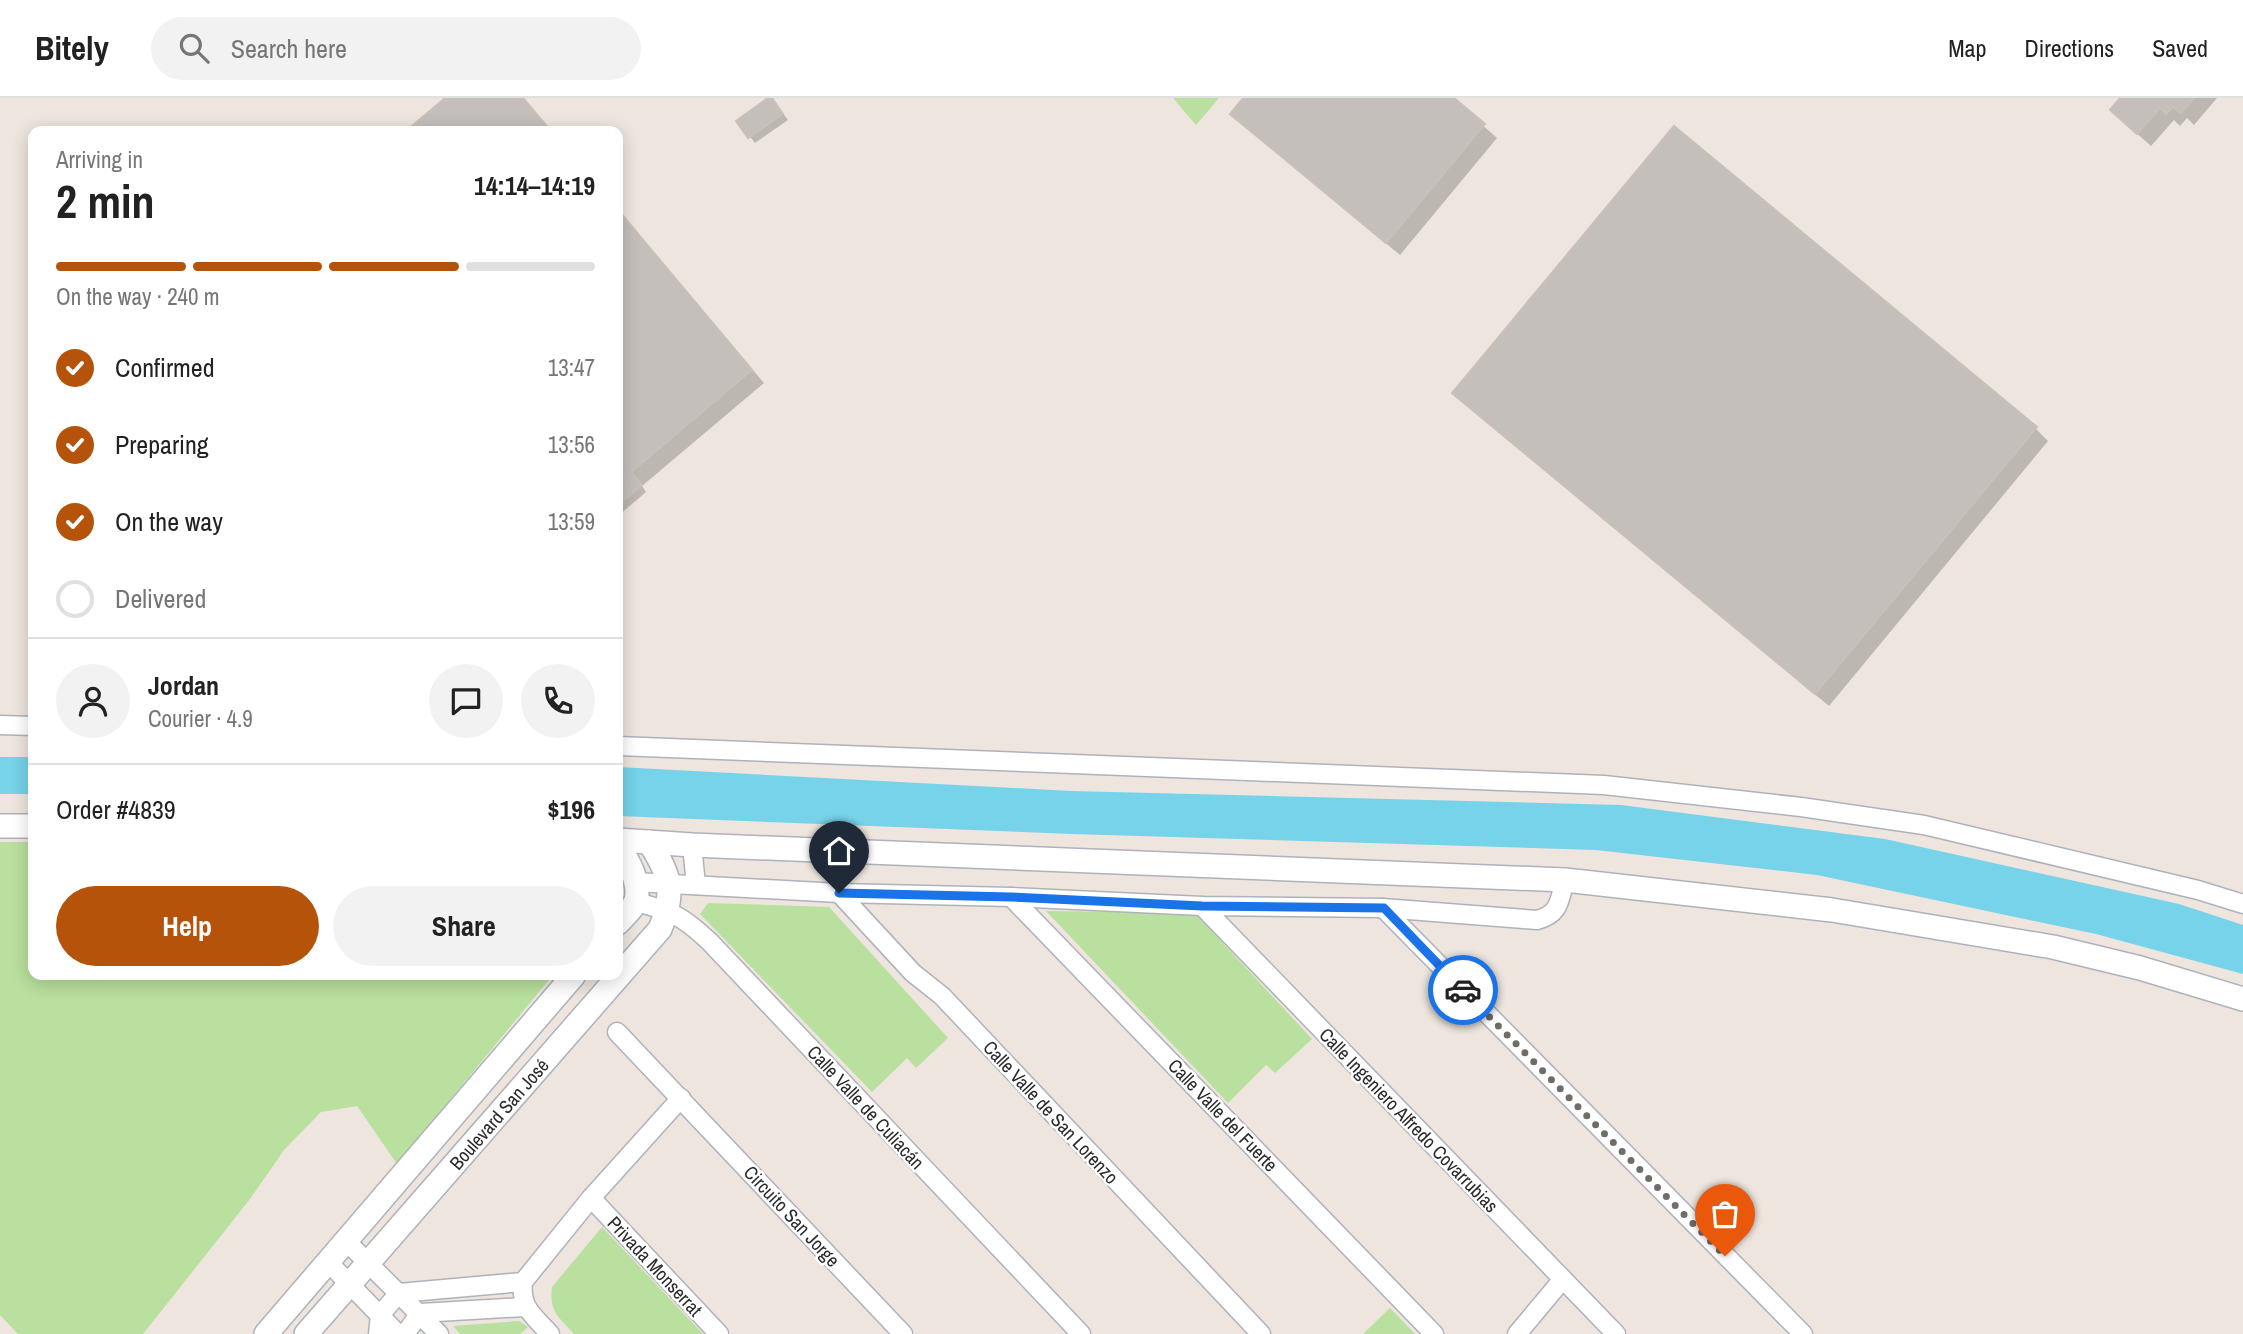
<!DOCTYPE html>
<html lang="en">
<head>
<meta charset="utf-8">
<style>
  :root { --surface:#fff; --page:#f2f2f2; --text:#222; --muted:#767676; --line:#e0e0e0; --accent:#b45309 }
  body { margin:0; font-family:"Archivo Narrow",sans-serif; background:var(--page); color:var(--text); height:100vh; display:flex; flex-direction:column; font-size:26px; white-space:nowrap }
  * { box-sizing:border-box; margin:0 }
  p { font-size:23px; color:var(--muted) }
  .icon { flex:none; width:38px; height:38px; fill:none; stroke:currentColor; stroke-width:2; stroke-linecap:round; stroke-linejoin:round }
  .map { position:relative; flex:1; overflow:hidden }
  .details { position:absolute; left:28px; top:28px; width:595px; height:854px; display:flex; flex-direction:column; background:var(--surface); border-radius:14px; box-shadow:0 4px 18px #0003 }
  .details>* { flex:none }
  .pin { position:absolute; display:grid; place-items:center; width:60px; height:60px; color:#fff; margin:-72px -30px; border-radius:50% 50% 50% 0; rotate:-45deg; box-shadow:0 0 7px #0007 }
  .pin .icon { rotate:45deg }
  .courier { position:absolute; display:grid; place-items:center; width:70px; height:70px; margin:-35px; border:5px solid #1a73e8; border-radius:50%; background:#fff; color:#222; box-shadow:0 2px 9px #0007 }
  .overview em { font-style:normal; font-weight:700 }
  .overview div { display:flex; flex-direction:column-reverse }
  .overview { display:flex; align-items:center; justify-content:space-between; height:119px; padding:0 28px }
  h1 { font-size:46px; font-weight:700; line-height:52px }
  .bar { display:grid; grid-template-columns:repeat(4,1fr); gap:10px 7px; align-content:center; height:84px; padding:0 28px }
  .bar i { height:9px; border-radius:5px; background:var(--line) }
  .bar .current { background:var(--accent) }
  .bar p { grid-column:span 4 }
  .line { display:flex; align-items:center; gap:18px; padding:0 28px; border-top:2px solid var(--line) }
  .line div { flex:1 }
  .round { display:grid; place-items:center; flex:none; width:74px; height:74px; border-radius:37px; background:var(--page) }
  ol { padding:0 28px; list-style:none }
  li { display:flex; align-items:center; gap:21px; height:77px }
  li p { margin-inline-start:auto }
  li .icon { padding:7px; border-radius:50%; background:var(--accent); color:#fff; stroke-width:4 }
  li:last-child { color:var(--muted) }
  li i { width:38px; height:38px; border:4px solid var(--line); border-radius:50% }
  .button { display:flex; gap:14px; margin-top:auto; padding:14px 28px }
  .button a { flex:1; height:80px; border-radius:42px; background:var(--accent); color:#fff; font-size:28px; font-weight:700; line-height:80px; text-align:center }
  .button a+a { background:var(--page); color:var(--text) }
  header { display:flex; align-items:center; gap:42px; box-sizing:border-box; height:98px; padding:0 35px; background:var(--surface); border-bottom:2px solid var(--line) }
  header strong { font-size:33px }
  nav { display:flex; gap:38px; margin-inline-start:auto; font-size:24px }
  .search { width:490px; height:63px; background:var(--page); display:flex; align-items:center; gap:18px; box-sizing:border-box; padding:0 24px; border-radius:38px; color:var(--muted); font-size:26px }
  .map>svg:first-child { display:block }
</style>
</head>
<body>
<header>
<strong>Bitely</strong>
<div class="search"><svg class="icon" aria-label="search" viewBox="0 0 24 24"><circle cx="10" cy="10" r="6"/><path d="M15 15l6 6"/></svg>Search here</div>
<nav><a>Map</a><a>Directions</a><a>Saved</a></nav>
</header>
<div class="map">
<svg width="2243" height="1236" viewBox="0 0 2243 1236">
  <rect width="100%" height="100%" fill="#ede5de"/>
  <!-- green -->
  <g fill="#b9e09e">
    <polygon points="1173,0 1219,0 1196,27"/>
    <polygon points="0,744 33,744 33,877 553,877 397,1066 357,1008 321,1014 284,1052 250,1101 143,1236 18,1236 0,1217"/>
    <polygon points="708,805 829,809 948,940 916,970 907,960 872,994 700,816"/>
    <polygon points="1046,813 1195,815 1312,941 1275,975 1266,967 1228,1005"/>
    <path d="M 602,1129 L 703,1236 L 574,1236 C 559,1219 549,1214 552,1189 Z"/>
    <polygon points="1390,1210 1415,1236 1363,1236"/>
    <polygon points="519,1223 528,1229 520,1236 460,1236 453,1228"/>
  </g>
  <!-- water -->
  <g fill="#76d3e9">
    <rect x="0" y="659" width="33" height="37"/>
    <polygon points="618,669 1071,693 1621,707 1885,741 2179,806 2243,827 2243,876 2096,836 1817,777 1596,752 1072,736 618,718"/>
  </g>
  <!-- shadow -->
  <g fill="#0003">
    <polygon points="448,0 523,0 551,33 408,33"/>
    <polygon points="771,0 788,22 755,45 738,23"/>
    <polygon points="1245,0 1452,0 1497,40 1400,157 1245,28"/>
    <polygon points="2123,0 2217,0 2194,27 2187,20 2180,28 2174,22 2151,48 2125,25"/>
    <polygon points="618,112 764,285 642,388 646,394 618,418"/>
    <polygon points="1454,295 2035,330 2048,343 1829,608 1467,308"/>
  </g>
  <!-- building -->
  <g fill="#c5bfbb" stroke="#c8c1b8" stroke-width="2">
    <polygon points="445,0 523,0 551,33 406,33"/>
    <polygon points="768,0 772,0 783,16 748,40 736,23"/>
    <polygon points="1243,0 1454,0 1485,26 1386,145 1230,16"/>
    <polygon points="2120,0 2194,0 2181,15 2173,9 2166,16 2160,10 2137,36 2110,12"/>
    <polygon points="1674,28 2037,329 1815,596 1452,295"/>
    <polygon points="618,112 752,272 618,385"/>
    <polygon points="631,374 642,387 618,407 618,385"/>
  </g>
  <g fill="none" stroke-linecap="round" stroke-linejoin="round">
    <!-- minor casing -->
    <g stroke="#afb2bb" stroke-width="21">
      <g id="minor">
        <polyline points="0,627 33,628"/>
        <polyline points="618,648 1604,687 1801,709 1924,727 2198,792 2243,806"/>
        <polyline points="692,747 696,787"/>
        <path d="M 635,784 L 839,795 L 1011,799 L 1202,808 L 1383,810 L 1537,822 C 1560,816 1559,803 1565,782"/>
        <polyline points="839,795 913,875 942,898 1261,1236"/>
        <polyline points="1011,799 1434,1236"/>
        <path d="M 636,804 C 672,813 682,818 709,843 L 1081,1236"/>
        <polyline points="1202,808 1616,1236"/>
        <polyline points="1383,810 1803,1236"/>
        <polyline points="617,934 903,1236"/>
        <polyline points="591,1100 719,1236"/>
        <polyline points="346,1143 439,1236"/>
        <polyline points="328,1164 398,1236"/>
        <polyline points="378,1236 380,1217 399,1195 523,1184"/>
        <polyline points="405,1236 420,1215 525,1209"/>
        <path d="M 550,1236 C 534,1218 520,1210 523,1184 L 591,1100 L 681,1000"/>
        <polyline points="1517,1236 1563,1181"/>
      </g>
    </g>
    <!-- tertiary casing -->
    <g stroke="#afb2bb" stroke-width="26">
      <g id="tertiary">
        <polyline points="0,728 33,728"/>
        <polyline points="618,742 692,747 1565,782 1832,812 2053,849 2140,870 2243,901"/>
        <path d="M 618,747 C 627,761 641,784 636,802 C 634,810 623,819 618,825"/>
        <polyline points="266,1236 574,877"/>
        <path d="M 306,1236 L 660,831 C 676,794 670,776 649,744"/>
      </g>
    </g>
    <!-- minor -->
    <use href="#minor" stroke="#fff" stroke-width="18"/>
    <!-- tertiary -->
    <use href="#tertiary" stroke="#fff" stroke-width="23"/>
  </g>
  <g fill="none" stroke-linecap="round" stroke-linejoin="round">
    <!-- done -->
    <polyline stroke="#6f6c6a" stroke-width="7" stroke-dasharray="0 12.6" points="1463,892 1725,1158"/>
    <!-- route -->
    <polyline stroke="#1a73e8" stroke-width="9" points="839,795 1011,799 1202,808 1384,810 1463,892"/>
  </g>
  <g text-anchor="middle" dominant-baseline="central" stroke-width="5" stroke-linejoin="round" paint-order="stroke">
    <!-- street labels -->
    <g font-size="19" fill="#2b2b2b" stroke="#fff">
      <text transform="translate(866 1009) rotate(47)">Calle Valle de Culiacán</text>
      <text transform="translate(1051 1014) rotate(47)">Calle Valle de San Lorenzo</text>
      <text transform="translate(499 1016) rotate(-49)">Boulevard San José</text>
      <text transform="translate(1223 1017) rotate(46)">Calle Valle del Fuerte</text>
      <text transform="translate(1409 1022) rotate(46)">Calle Ingeniero Alfredo Covarrubias</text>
      <text transform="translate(792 1118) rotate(47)">Circuito San Jorge</text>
      <text transform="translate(655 1168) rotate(47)">Privada Monserrat</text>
    </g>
  </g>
</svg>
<div class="pin" style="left:1725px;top:1158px;background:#ea580c"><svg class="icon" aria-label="bag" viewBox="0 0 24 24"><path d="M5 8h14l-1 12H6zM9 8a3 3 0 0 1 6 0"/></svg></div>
<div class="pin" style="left:839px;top:795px;background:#1f2937"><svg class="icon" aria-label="home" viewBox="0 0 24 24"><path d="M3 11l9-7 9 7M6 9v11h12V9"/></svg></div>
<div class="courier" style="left:1463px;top:892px"><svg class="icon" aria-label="car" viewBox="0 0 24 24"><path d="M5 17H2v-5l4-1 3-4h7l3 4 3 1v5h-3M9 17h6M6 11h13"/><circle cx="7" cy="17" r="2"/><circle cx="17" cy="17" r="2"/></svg></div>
<section class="details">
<div class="overview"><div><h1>2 min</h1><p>Arriving in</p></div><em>14:14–14:19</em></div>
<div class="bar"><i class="current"></i><i class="current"></i><i class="current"></i><i></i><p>On the way · 240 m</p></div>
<ol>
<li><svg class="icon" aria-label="check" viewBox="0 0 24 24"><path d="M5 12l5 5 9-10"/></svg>Confirmed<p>13:47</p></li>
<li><svg class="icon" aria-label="check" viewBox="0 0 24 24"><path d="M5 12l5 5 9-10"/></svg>Preparing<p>13:56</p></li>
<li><svg class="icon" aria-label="check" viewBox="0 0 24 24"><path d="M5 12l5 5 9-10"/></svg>On the way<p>13:59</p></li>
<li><i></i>Delivered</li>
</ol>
<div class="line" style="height:126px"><a class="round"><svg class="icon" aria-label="person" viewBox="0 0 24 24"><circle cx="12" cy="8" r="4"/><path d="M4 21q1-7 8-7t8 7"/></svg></a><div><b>Jordan</b><p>Courier · 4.9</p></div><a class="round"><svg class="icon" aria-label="chat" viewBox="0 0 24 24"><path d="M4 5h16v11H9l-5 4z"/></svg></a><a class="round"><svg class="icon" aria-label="phone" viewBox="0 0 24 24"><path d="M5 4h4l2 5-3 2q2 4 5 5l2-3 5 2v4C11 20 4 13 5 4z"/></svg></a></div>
<div class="line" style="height:91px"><div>Order #4839</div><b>$196</b></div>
<div class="button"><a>Help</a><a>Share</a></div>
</section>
</div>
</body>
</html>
